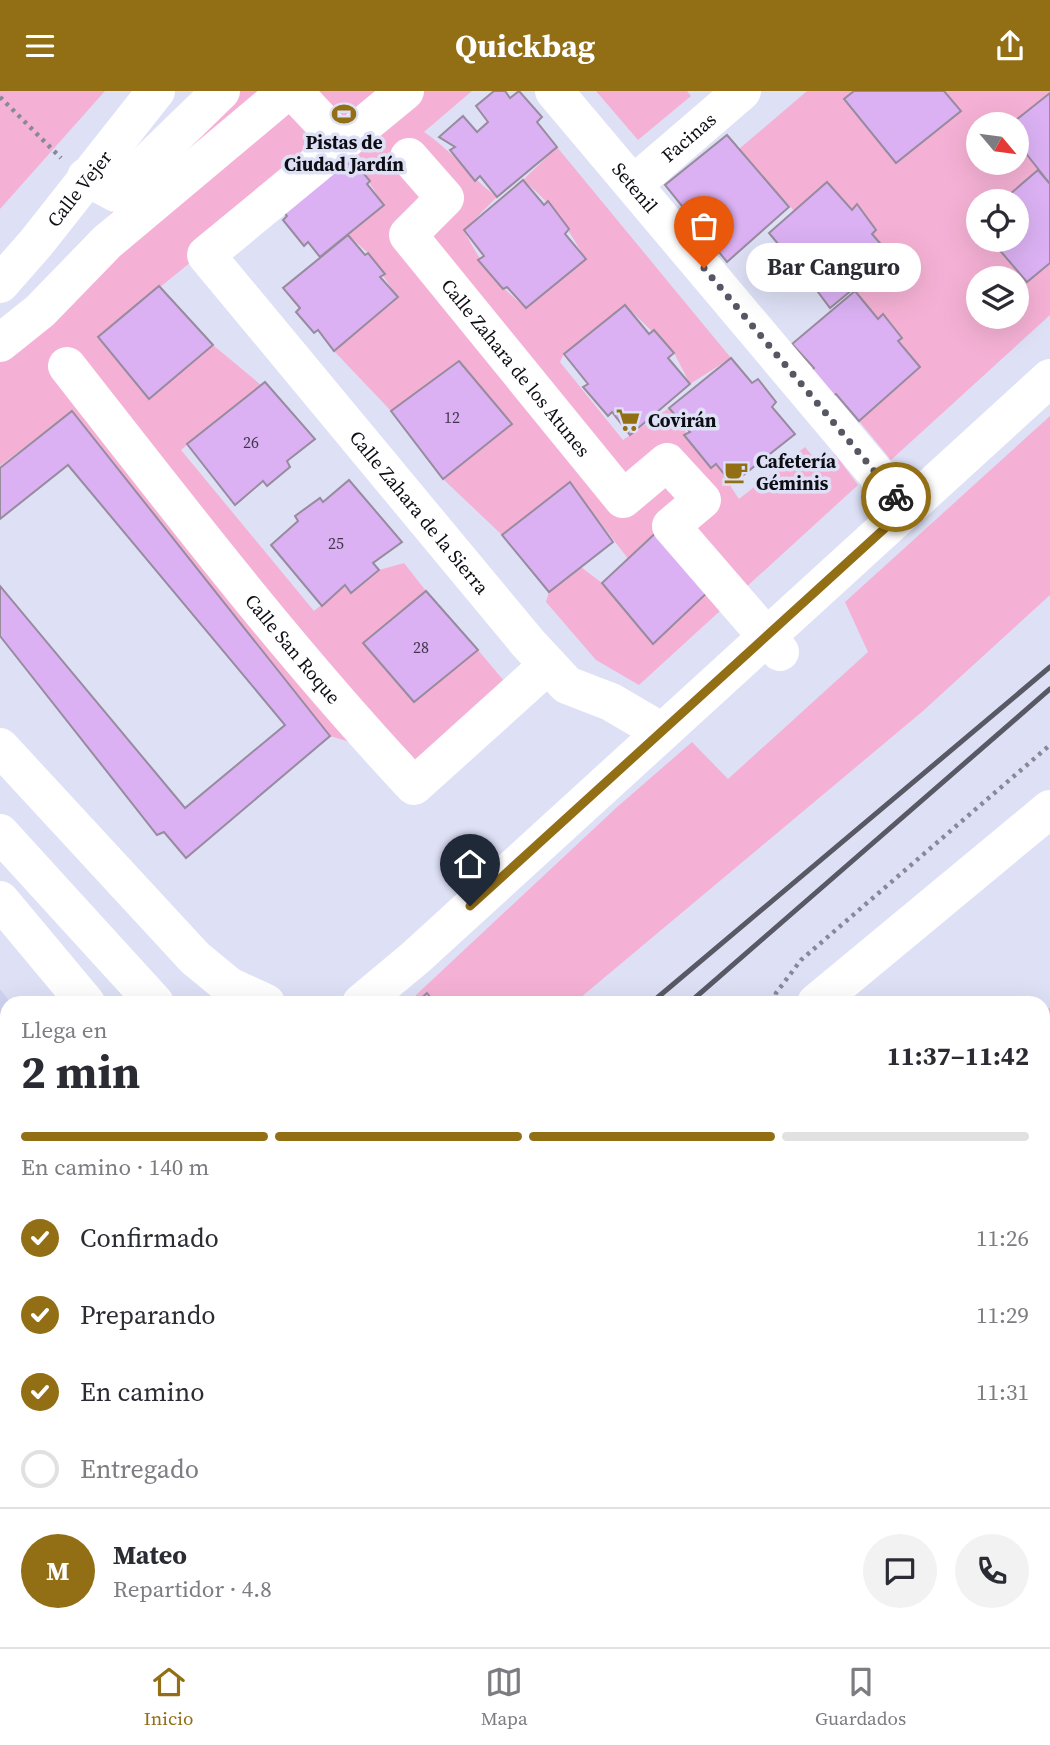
<!DOCTYPE html>
<html lang="es">
<head>
<meta charset="utf-8">
<style>
  :root { --surface:#fff; --page:#f2f2f3; --text:#2b2b33; --muted:#7c7c81; --line:#e1e1e2; --accent:#926e15 }
  body { margin:0; font-family:"Source Serif 4",serif; background:var(--page); color:var(--text); height:100vh; display:flex; flex-direction:column; font-size:26px; white-space:nowrap }
  * { box-sizing:border-box; margin:0 }
  p { font-size:23px; color:var(--muted) }
  .icon { flex:none; width:38px; height:38px; fill:none; stroke:currentColor; stroke-width:2; stroke-linecap:round; stroke-linejoin:round }
  .map { position:relative; flex:1; overflow:hidden }
  .side { position:absolute; left:0px; top:905px; width:1050px; height:653px; display:flex; flex-direction:column; background:var(--surface); border-radius:21px 21px 0 0; box-shadow:0 7px 28px #0002 }
  .side>* { flex:none }
  .needle { width:46px; rotate:119deg }
  .tools { position:absolute; left:966px; top:21px; display:grid; gap:14px }
  .tools a { display:grid; place-items:center; width:63px; height:63px; border-radius:50%; background:var(--surface); box-shadow:0 7px 28px #0002; font-size:35px }
  .pin { position:absolute; display:grid; place-items:center; width:60px; height:60px; color:#fff; margin:-72px -30px; border-radius:50% 50% 50% 0; rotate:-45deg; box-shadow:0 0 7px #0007 }
  .pin .icon { rotate:45deg }
  .courier { position:absolute; display:grid; place-items:center; width:70px; height:70px; margin:-35px; border:5px solid #926e15; border-radius:50%; background:#fff; color:#222; box-shadow:0 2px 9px #0007 }
  .bubble { position:absolute; height:49px; border-radius:24px; background:var(--surface); box-shadow:0 7px 28px #0002; font-size:23px; font-weight:700; line-height:49px; text-align:center }
  .headline em { font-style:normal; font-weight:700 }
  .headline div { display:flex; flex-direction:column-reverse }
  .headline { display:flex; align-items:center; justify-content:space-between; height:119px; padding:0 21px }
  h1 { font-size:46px; font-weight:700; line-height:52px }
  .bar { display:grid; grid-template-columns:repeat(4,1fr); gap:10px 7px; align-content:center; height:84px; padding:0 21px }
  .bar i { height:9px; border-radius:5px; background:var(--line) }
  .bar .on { background:var(--accent) }
  .bar p { grid-column:span 4 }
  .line { display:flex; align-items:center; gap:18px; padding:0 21px; border-top:2px solid var(--line) }
  .line div { flex:1 }
  .round { display:grid; place-items:center; flex:none; width:74px; height:74px; border-radius:37px; background:var(--page) }
  ol { padding:0 21px; list-style:none }
  li { display:flex; align-items:center; gap:21px; height:77px }
  li p { margin-inline-start:auto }
  li .icon { padding:7px; border-radius:50%; background:var(--accent); color:#fff; stroke-width:4 }
  li:last-child { color:var(--muted) }
  li i { width:38px; height:38px; border:4px solid var(--line); border-radius:50% }
  header { display:flex; justify-content:space-between; align-items:center; height:91px; padding:0 21px; background:var(--accent); color:#fff; font-size:32px; font-weight:700 }
  .menu { display:flex; justify-content:space-around; align-items:center; height:98px; border-top:2px solid var(--line); background:var(--surface); font-size:19px; color:var(--muted) }
  .menu a { display:grid; justify-items:center; gap:4px }
  .menu .on { color:var(--accent) }
  .map>svg:first-child { display:block }
</style>
</head>
<body>
<header><svg class="icon" aria-label="menu" viewBox="0 0 24 24"><path d="M4 6h16M4 12h16M4 18h16"/></svg>Quickbag<svg class="icon" aria-label="share" viewBox="0 0 24 24"><path d="M12 15V3M7 8l5-5 5 5M5 13v7h14v-7"/></svg></header>
<div class="map">
<svg width="1050" height="1556" viewBox="0 0 1050 1556">
  <rect width="100%" height="100%" fill="#dee0f6"/>
  <!-- built -->
  <g fill="#d0d3f0">
    <polygon points="0,898 11,912 7,912 7,1156 0,1162"/>
    <polygon points="7,1381 7,1491 0,1495 0,1386"/>
  </g>
  <!-- green -->
  <g fill="#f5b1d5" fill-rule="evenodd">
    <polygon points="0,0 105,0 0,118"/>
    <polygon points="234,0 281,0 324,56 317,68 99,246 149,308 213,254 261,294 181,359 314,520 345,494 351,502 379,479 404,472 426,500 363,552 414,611 478,559 515,603 414,695 379,660 330,645 72,320 0,375 0,263 46,191 132,100"/>
    <polygon points="301,0 396,0 339,47"/>
    <path d="M 403,0 L 472,0 L 424,41 C 454,61 469,85 497,106 L 464,139 C 480,172 498,194 526,217 L 585,168 C 568,136 551,112 523,89 L 557,56 L 731,267 L 690,293 L 674,262 L 625,214 L 564,263 L 560,271 L 623,349 L 669,317 L 711,376 L 716,373 L 739,408 L 805,356 L 819,373 L 835,363 L 858,394 L 639,594 L 596,569 L 546,511 L 549,501 L 581,476 L 602,492 L 653,553 L 629,469 L 570,392 L 502,444 L 443,388 L 512,333 L 459,270 L 391,320 L 334,260 L 397,206 L 368,162 L 348,144 L 383,114 C 369,88 354,75 348,44 Z"/>
    <polygon points="596,0 687,0 691,5 638,49"/>
    <path d="M 807,0 L 854,0 L 844,8 L 896,71 L 961,20 L 944,0 L 1050,0 L 1050,224 L 891,369 L 859,330 L 920,276 L 898,250 L 901,247 L 883,224 L 878,228 L 855,200 L 892,165 L 872,143 L 876,138 L 857,114 L 852,119 L 827,91 L 794,120 L 739,58 ZM 978,33 L 1017,33 L 1017,72 L 978,72 ZM 978,110 L 1017,110 L 1017,149 L 978,149 ZM 978,187 L 1017,187 L 1017,226 L 978,226 Z"/>
    <polygon points="1050,325 1050,504 923,620 574,912 414,912 416,904 616,717 692,651 728,688 868,561 845,511"/>
    <polygon points="1050,917 1050,1283 1043,1286 1043,919"/>
    <polygon points="100,1550 566,1551 560,1556 93,1556"/>
  </g>
  <!-- water -->
  <polygon fill="#6ed4ec" points="349,1550 488,1550 488,1551 485,1556 346,1556"/>
  <!-- building -->
  <g fill="#dbb1f3" stroke="#978b9e" stroke-width="2">
    <polygon points="494,0 505,0 510,7 519,0 542,26 537,31 557,56 497,106 480,85 475,90 450,59 455,56 439,46 463,25 477,41 488,31 476,15"/>
    <polygon points="854,0 944,0 961,20 896,72 844,8"/>
    <polygon points="1050,2 1050,93 1017,51 1017,33 1011,33"/>
    <polygon points="727,44 789,116 727,171 665,94"/>
    <polygon points="334,54 349,73 353,70 370,90 367,93 384,114 320,166 308,151 304,155 283,129 287,125 271,106"/>
    <polygon points="1038,79 1050,93 1050,172 1027,191 991,149 1017,149 1017,110 1002,110"/>
    <polygon points="523,89 544,114 548,110 569,138 565,143 586,168 526,217 507,196 503,198 478,169 484,165 464,139"/>
    <polygon points="827,91 852,119 857,113 876,139 872,143 892,166 830,217 812,193 806,197 783,170 789,166 769,142"/>
    <polygon points="348,144 365,164 368,162 385,183 380,186 398,206 334,260 318,239 314,242 296,221 300,217 283,197"/>
    <polygon points="159,195 213,254 149,308 98,246"/>
    <polygon points="855,200 878,228 883,223 902,247 898,250 920,276 859,330 836,303 830,307 809,282 814,277 792,253"/>
    <polygon points="625,214 649,243 654,239 674,262 668,267 690,293 630,344 612,321 608,325 583,296 588,293 564,263"/>
    <polygon points="731,267 752,292 758,288 776,311 772,316 795,343 732,393 716,373 711,377 684,344 690,341 669,317"/>
    <polygon points="459,270 512,333 443,388 391,320"/>
    <polygon points="265,291 315,348 287,370 290,376 267,395 263,390 235,414 187,353"/>
    <polygon points="72,320 330,645 186,767 164,741 157,744 0,545 0,495 185,717 285,634 68,374 0,428 0,377"/>
    <polygon points="349,389 402,451 373,472 379,479 351,502 345,494 322,515 271,454 298,430 295,425 320,407 323,411"/>
    <polygon points="570,391 613,451 549,501 502,444"/>
    <polygon points="661,437 711,498 653,553 602,492"/>
    <polygon points="426,500 478,559 414,611 363,552"/>
    <polygon points="427,902 435,912 416,912"/>
  </g>
  <g fill="none" stroke-linecap="round" stroke-linejoin="round">
    <!-- path -->
    <g stroke="#878898" stroke-width="4.5" stroke-dasharray="3.5 5" stroke-linecap="butt">
      <polyline points="0,6 61,67"/>
      <polyline points="774,912 776,902 801,869 1050,654"/>
      <polyline points="0,1282 7,1276"/>
    </g>
    <!-- minor -->
    <g stroke="#fff" stroke-width="38">
      <polyline points="293,0 341,51"/>
      <path id="s1" d="M 405,0 L 206,164 L 528,552 L 567,594 L 611,611 L 662,641"/>
      <path id="s2" d="M 554,0 L 906,418"/>
      <path id="s3" d="M 409,66 L 445,107 L 408,144 L 623,408 L 667,371 L 702,409 L 671,435 L 780,561"/>
      <polyline points="86,86 116,102 221,0"/>
      <path id="s4" d="M 634,93 L 742,0"/>
      <path id="s5" d="M 0,193 L 36,152 L 156,0"/>
      <polyline points="0,252 40,220 107,151 287,0"/>
      <path id="s6" d="M 67,275 C 179,418 290,563 414,695 L 548,574"/>
      <polyline points="0,656 195,867 229,895 266,912"/>
      <polyline points="0,742 155,912"/>
      <polyline points="0,809 86,912"/>
      <polyline points="361,912 415,867 1050,287"/>
      <polyline points="816,912 1050,718"/>
      <polyline points="0,1222 7,1216"/>
      <polyline points="813,1550 821,1556"/>
      <polyline points="61,1556 68,1550"/>
    </g>
    <!-- rail -->
    <g stroke="#585965" stroke-width="5">
      <polyline points="651,912 1050,576"/>
      <polyline points="689,912 1050,598"/>
      <polyline points="0,1427 7,1422"/>
      <polyline points="0,1450 7,1445"/>
    </g>
  </g>
  <g fill="none" stroke-linecap="round" stroke-linejoin="round">
    <!-- done -->
    <polyline stroke="#565763" stroke-width="7" stroke-dasharray="0 12.6" points="704,177 896,406"/>
    <!-- route -->
    <polyline stroke="#926e15" stroke-width="9" points="470,815 906,418 896,406"/>
  </g>
  <!-- icons -->
  <defs>
    <g id="stadium-bare" transform="scale(1.89)"><path d="M0-5a6.5 5 0 1 0 0 10a6.5 5 0 1 0 0-10ZM-3.5-1.8h7v3.6h-7Z" fill="#926e15" stroke="#dee0f6" stroke-width="2.5" paint-order="stroke"/></g>
    <g id="supermarket-bare" transform="scale(1.89)"><path d="M-6-5.5h2.5l.6 2H6L4.5 2H-2.5L-4.4-4H-6ZM-1.5 3.2a1.3 1.3 0 1 0 .1 0ZM3 3.2a1.3 1.3 0 1 0 .1 0Z" fill="#926e15" stroke="#dee0f6" stroke-width="2.5" paint-order="stroke"/></g>
    <g id="cafe-bare" transform="scale(1.89)"><path d="M-5.5-4.5H6V0H3Q3 3.5 0 3.5H-2.5Q-5.5 3.5-5.5 0ZM3-3.2v2h1.7v-2ZM-6 4.5H4V6H-6Z" fill="#926e15" stroke="#dee0f6" stroke-width="2.5" paint-order="stroke"/></g>
  </defs>
  <g fill-rule="evenodd">
    <use href="#stadium-bare" x="344" y="23"/>
    <use href="#supermarket-bare" x="628" y="329"/>
    <use href="#cafe-bare" x="736" y="381"/>
  </g>
  <g text-anchor="middle" dominant-baseline="central" stroke-width="7" stroke-linejoin="round" paint-order="stroke">
    <!-- number labels -->
    <g font-size="16" fill="#40364c">
      <text x="452" y="326">12</text>
      <text x="251" y="351">26</text>
      <text x="336" y="452">25</text>
      <text x="421" y="556">28</text>
    </g>
    <!-- street labels -->
    <g font-size="19" fill="#0d0d14" stroke="#dee0f6">
      <text stroke="none"><textPath href="#s4" startOffset="72">Facinas</textPath></text>
      <text stroke="none"><textPath href="#s2" startOffset="126">Setenil</textPath></text>
      <text stroke="none"><textPath href="#s5" startOffset="124">Calle Vejer</textPath></text>
      <text stroke="none"><textPath href="#s3" startOffset="278">Calle Zahara de los Atunes</textPath></text>
      <text stroke="none"><textPath href="#s1" startOffset="592">Calle Zahara de la Sierra</textPath></text>
      <text stroke="none"><textPath href="#s6" startOffset="362">Calle San Roque</textPath></text>
    </g>
    <!-- poi labels -->
    <g font-size="19" font-weight="bold" fill="#0d0d14" stroke="#dee0f6" text-anchor="start">
      <text x="344" y="51" text-anchor="middle">Pistas de<tspan x="344" dy="22">Ciudad Jardín</tspan></text>
      <text x="648" y="329">Covirán</text>
      <text x="756" y="370">Cafetería<tspan x="756" dy="22">Géminis</tspan></text>
    </g>
  </g>
</svg>
<div class="tools">
<a><svg class="needle" viewBox="-14 -14 28 28"><path d="M0-13l5 13h-10z" fill="#e53935"/><path d="M0 13l5-13h-10z" fill="#7c7c81"/></svg></a>
<a><svg class="icon" aria-label="locate" viewBox="0 0 24 24"><circle cx="12" cy="12" r="6"/><path d="M12 2v4M12 18v4M2 12h4M18 12h4"/></svg></a>
<a><svg class="icon" aria-label="layers" viewBox="0 0 24 24"><path d="M12 4l9 5-9 5-9-5zM3 14l9 5 9-5"/></svg></a>
</div>
<div class="pin" style="left:704px;top:177px;background:#ea580c"><svg class="icon" aria-label="bag" viewBox="0 0 24 24"><path d="M5 8h14l-1 12H6zM9 8a3 3 0 0 1 6 0"/></svg></div>
<div class="pin" style="left:470px;top:815px;background:#1f2937"><svg class="icon" aria-label="home" viewBox="0 0 24 24"><path d="M3 11l9-7 9 7M6 9v11h12V9"/></svg></div>
<div class="courier" style="left:896px;top:406px"><svg class="icon" aria-label="bike" viewBox="0 0 24 24"><circle cx="6" cy="16" r="4"/><circle cx="18" cy="16" r="4"/><path d="M6 16l4-8h5l3 8M10 8l3 8H6M13 5h3"/></svg></div>
<div class="bubble" style="left:746px;top:152px;width:175px">Bar Canguro</div>
<section class="side">
<div class="headline"><div><h1>2 min</h1><p>Llega en</p></div><em>11:37–11:42</em></div>
<div class="bar"><i class="on"></i><i class="on"></i><i class="on"></i><i></i><p>En camino · 140 m</p></div>
<ol>
<li><svg class="icon" aria-label="check" viewBox="0 0 24 24"><path d="M5 12l5 5 9-10"/></svg>Confirmado<p>11:26</p></li>
<li><svg class="icon" aria-label="check" viewBox="0 0 24 24"><path d="M5 12l5 5 9-10"/></svg>Preparando<p>11:29</p></li>
<li><svg class="icon" aria-label="check" viewBox="0 0 24 24"><path d="M5 12l5 5 9-10"/></svg>En camino<p>11:31</p></li>
<li><i></i>Entregado</li>
</ol>
<div class="line" style="height:126px"><b class="round" style="background:var(--accent);color:#fff">M</b><div><b>Mateo</b><p>Repartidor · 4.8</p></div><a class="round"><svg class="icon" aria-label="chat" viewBox="0 0 24 24"><path d="M4 5h16v11H9l-5 4z"/></svg></a><a class="round"><svg class="icon" aria-label="phone" viewBox="0 0 24 24"><path d="M5 4h4l2 5-3 2q2 4 5 5l2-3 5 2v4C11 20 4 13 5 4z"/></svg></a></div>
</section>
</div>
<nav class="menu">
<a class="on"><svg class="icon" aria-label="home" viewBox="0 0 24 24"><path d="M3 11l9-7 9 7M6 9v11h12V9"/></svg>Inicio</a>
<a><svg class="icon" aria-label="map" viewBox="0 0 24 24"><path d="M3 6l6-2 6 2 6-2v14l-6 2-6-2-6 2zM9 4v14M15 6v14"/></svg>Mapa</a>
<a><svg class="icon" aria-label="saved" viewBox="0 0 24 24"><path d="M7 4h10v16l-5-4-5 4z"/></svg>Guardados</a>
</nav>
</body>
</html>
